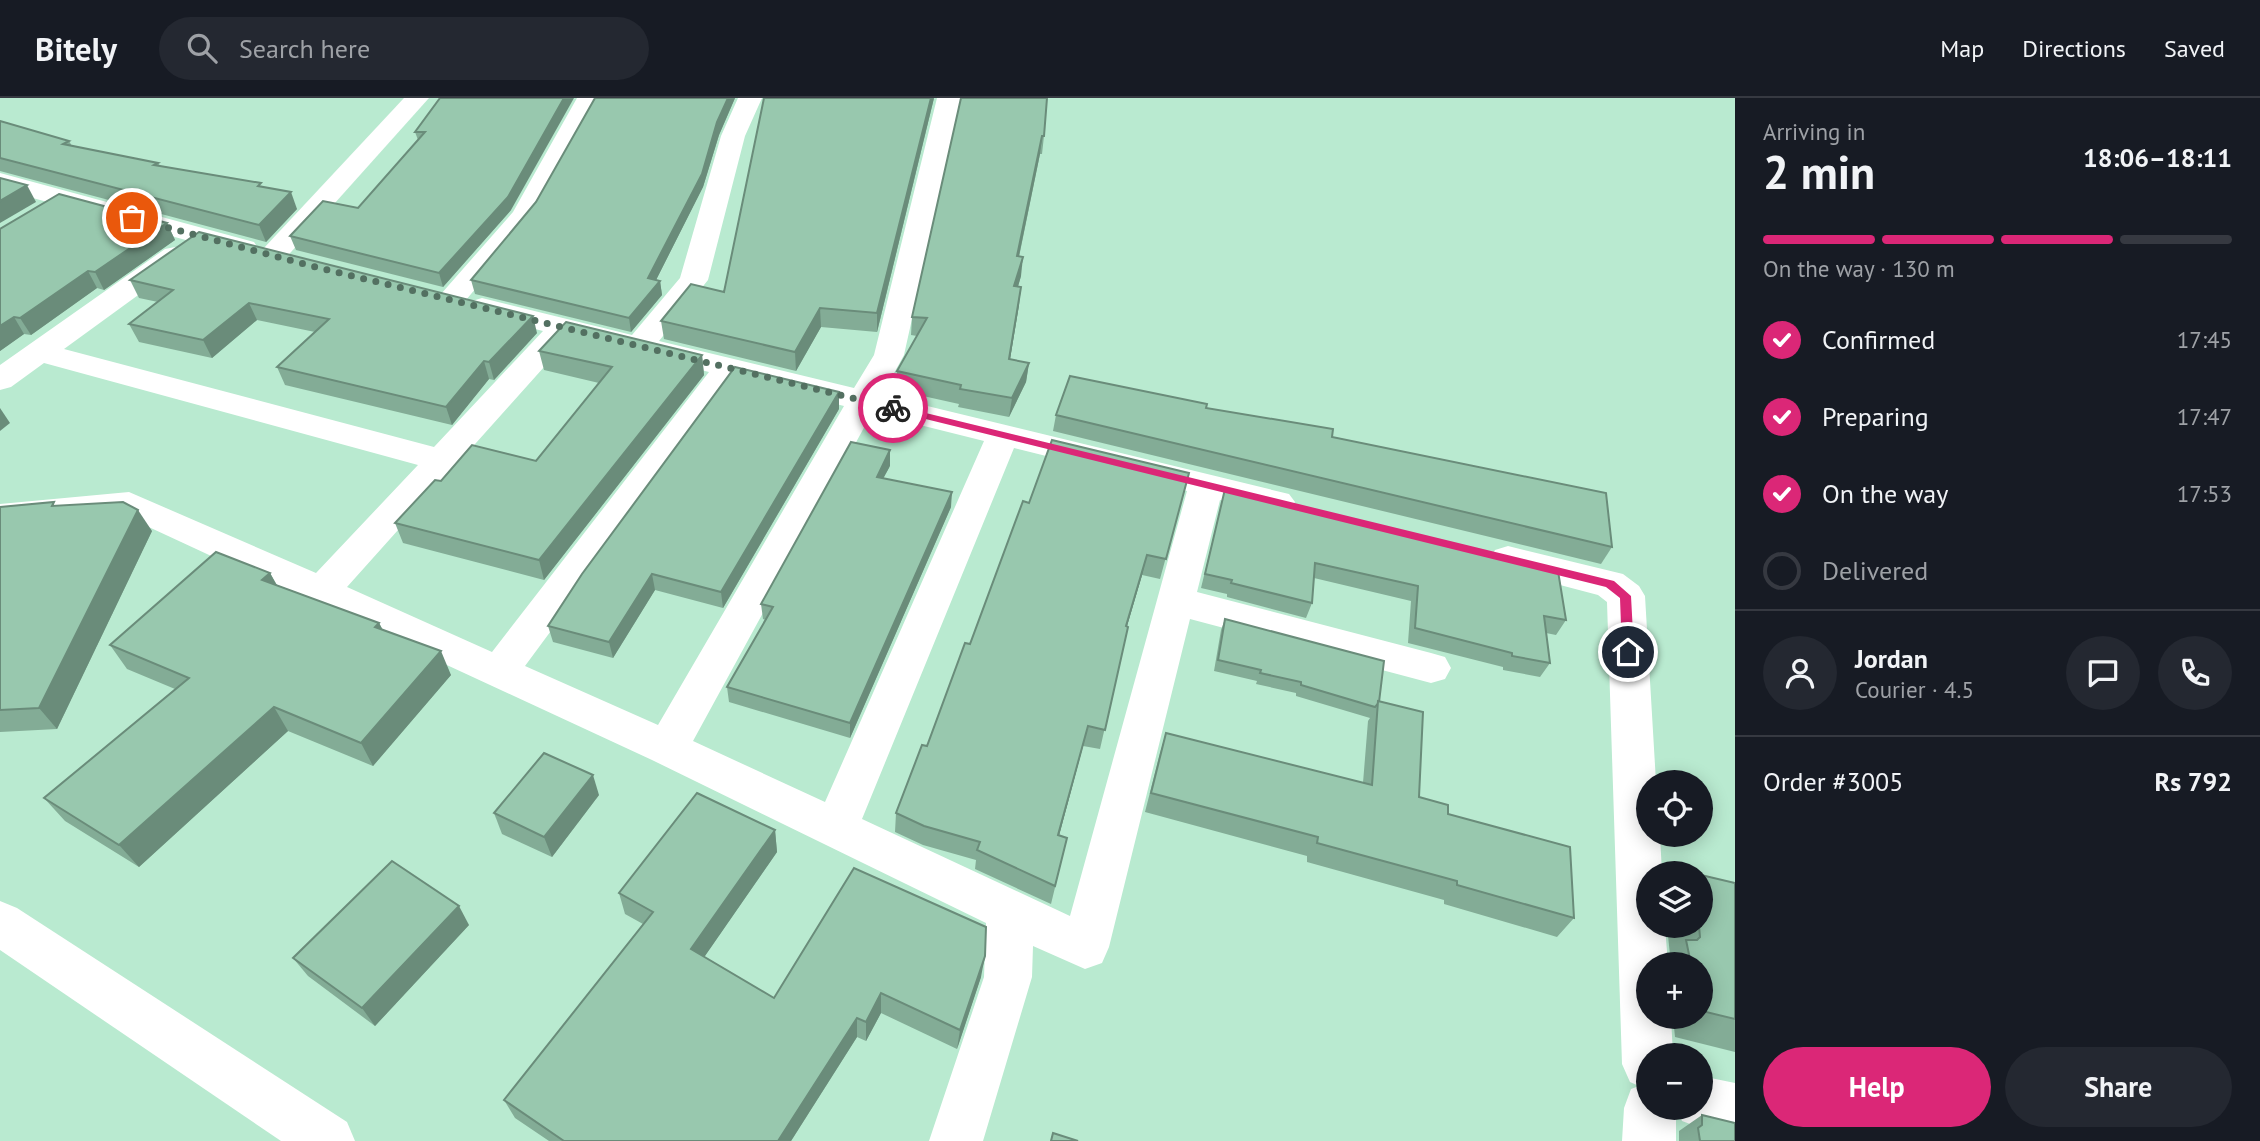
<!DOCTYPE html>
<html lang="en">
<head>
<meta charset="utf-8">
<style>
  :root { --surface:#171b24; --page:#242831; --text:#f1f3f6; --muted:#9ea1a6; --line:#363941; --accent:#db2777 }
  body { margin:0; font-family:"PT Sans",sans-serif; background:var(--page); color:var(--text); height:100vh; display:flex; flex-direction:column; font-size:26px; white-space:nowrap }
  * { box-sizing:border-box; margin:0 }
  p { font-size:23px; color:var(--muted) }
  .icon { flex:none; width:38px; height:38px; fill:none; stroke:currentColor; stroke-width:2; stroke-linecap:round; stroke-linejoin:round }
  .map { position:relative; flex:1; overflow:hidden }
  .side { display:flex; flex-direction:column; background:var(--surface); width:525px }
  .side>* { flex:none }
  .tools { position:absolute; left:1636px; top:672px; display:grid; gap:14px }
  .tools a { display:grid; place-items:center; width:77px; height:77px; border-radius:50%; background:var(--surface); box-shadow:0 4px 18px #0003; font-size:35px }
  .pin { position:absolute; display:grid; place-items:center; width:60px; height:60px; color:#fff; margin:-30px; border:4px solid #fff; border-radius:50%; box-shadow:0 2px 7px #0007 }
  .courier { position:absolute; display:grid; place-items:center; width:70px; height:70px; margin:-35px; border:5px solid #db2777; border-radius:50%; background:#fff; color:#222; box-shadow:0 2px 9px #0007 }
  .overview em { font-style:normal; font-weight:600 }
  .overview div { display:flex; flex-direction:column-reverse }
  .overview { display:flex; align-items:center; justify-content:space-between; height:119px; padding:0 28px }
  h1 { font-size:46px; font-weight:600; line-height:52px }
  .bar { display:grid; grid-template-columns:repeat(4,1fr); gap:10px 7px; align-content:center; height:84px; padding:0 28px }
  .bar i { height:9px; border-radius:5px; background:var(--line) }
  .bar .selected { background:var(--accent) }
  .bar p { grid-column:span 4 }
  .line { display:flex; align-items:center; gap:18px; padding:0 28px; border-top:2px solid var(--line) }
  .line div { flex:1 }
  .round { display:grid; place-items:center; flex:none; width:74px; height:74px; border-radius:37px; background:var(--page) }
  ol { padding:0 28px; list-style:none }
  li { display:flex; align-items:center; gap:21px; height:77px }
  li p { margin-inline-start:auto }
  li .icon { padding:7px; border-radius:50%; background:var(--accent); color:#fff; stroke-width:4 }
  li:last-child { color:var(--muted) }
  li i { width:38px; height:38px; border:4px solid var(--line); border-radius:50% }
  .cta { display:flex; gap:14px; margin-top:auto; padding:14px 28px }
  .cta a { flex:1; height:80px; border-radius:42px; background:var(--accent); color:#fff; font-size:28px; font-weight:600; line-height:80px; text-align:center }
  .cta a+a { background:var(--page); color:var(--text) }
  header { display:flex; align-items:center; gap:42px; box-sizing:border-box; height:98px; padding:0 35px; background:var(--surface); border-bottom:2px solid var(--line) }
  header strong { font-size:33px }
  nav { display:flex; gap:38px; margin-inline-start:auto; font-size:24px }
  .search { width:490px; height:63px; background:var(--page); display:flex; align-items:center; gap:18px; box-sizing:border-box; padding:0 24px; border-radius:38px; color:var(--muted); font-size:26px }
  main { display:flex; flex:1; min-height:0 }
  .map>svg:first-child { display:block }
</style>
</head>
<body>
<header>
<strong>Bitely</strong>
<div class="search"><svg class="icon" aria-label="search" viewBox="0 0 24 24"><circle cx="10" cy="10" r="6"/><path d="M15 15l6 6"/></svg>Search here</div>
<nav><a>Map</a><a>Directions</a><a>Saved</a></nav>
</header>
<main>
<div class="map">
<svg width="1735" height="1043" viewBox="0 0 1735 1043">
  <rect width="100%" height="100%" fill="#b9ead0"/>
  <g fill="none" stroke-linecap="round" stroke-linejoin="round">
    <!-- minor -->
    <g fill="#fff" fill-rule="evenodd">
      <polygon points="404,0 429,0 283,163 273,165 263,163 259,157 263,151"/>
      <polygon points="577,0 601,0 537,117 461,208 451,211 441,208 436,202 441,196 513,114"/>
      <path d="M 738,0 L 762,0 L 745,38 L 708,182 L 659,243 L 854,290 L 874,257 L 937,0 L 961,0 L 904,257 L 882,297 L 1289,396 L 1295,404 L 1289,412 L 1277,416 L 1220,402 L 1197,494 L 1431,555 L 1445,559 L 1451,570 L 1445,581 L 1431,585 L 1190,521 L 1109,849 L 1102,865 L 1085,871 L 1033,848 L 1032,879 L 983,1043 L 929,1043 L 984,879 L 986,825 L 652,662 L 125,418 L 0,430 L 0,406 L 129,394 L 316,475 L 418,367 L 44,265 L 11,289 L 0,292 L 0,267 L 165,151 L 175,149 L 185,151 L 189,157 L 185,163 L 64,251 L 434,349 L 543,233 L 472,215 L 467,209 L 472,203 L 482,200 L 632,237 L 680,180 L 721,38 ZM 570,240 L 709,274 L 492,554 L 347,489 ZM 737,281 L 844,308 L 658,627 L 525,568 ZM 872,315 L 984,343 L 825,704 L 693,643 ZM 1014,350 L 1187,393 L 1070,818 L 862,721 Z"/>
      <polygon points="0,75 254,144 258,150 254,156 244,158 0,91"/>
      <polygon points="1508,448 1623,476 1639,488 1645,498 1656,684 1648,684 1648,737 1660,737 1662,775 1648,775 1648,828 1665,828 1668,866 1648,866 1648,919 1671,919 1673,957 1648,957 1648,1010 1676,1010 1676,1043 1622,1043 1624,1010 1631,991 1639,988 1630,984 1622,966 1607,504 1598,497 1495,470 1490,461 1495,452"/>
      <polygon points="0,803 17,810 347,1024 355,1043 281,1043 0,852"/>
      <polygon points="1701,978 1735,985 1735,1037 1701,1030 1682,1023 1677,1010 1701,1010"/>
    </g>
  </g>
  <!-- wall -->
  <g fill="#83ac96">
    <polygon points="440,0 511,112 443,189 296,152 290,138 358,110 418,42 415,34"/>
    <polygon points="595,0 735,0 719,37 703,89 656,182 660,183 662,197 631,234 475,196 471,182 536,104"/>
    <polygon points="934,0 877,234 821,229 796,273 664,241 661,223 724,194"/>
    <polygon points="961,0 1044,38 1042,56 1040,56 1019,159 1021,178 1018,188 1019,207 1010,261 1029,265 1026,284 1009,319 958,309 959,306 896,292 897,273 917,238 911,237 912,219"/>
    <polygon points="0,23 69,43 72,48 158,65 160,68 262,88 297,111 266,144 0,73"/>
    <polygon points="167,125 175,142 104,192 97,190 31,237 24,236 0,253 0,131"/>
    <polygon points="130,182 537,235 494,282 489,281 452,327 285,287 277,269 315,234 257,222 212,260 139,244 129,226 158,204 139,200"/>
    <polygon points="539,253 702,257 704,277 544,482 403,445 395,425 441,383 536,363 599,285 544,272"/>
    <polygon points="1206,310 1332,339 1612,449 1601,466 1053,333 1056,317"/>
    <polygon points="839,311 723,510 655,492 613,560 553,544 548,528"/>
    <polygon points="890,368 883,380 951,409 850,640 729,604 727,589 766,522 763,521 761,506"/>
    <polygon points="1189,375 1160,481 1142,477 1127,528 1128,529 1100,651 1083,648 1059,738 1067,740 1051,806 975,771 976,762 923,747 895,734 896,715 927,648 1029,405"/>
    <polygon points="1225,391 1566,522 1556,537 1546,535 1550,565 1540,579 1503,572 1503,569 1408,545 1411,503 1314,480 1312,505 1306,520 1227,499 1227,496 1201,490"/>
    <polygon points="57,408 152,433 57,631 0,634 0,409"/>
    <polygon points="270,475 277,487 379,525 383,532 451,577 373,668 288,633 139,769 65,723 44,700 175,591 127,571 110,547"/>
    <polygon points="1225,521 1379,604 1419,699 1448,716 1574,820 1557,839 1444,806 1444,802 1307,764 1307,758 1145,714 1160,655 1166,635 1363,685 1368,623 1370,620 1296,598 1296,595 1256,586 1257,583 1214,573 1221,532"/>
    <polygon points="599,697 552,759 502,736 494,715"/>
    <polygon points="775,732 777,754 704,859 774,900 981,879 957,951 881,915 866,943 857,939 791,1043 549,1043 515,1020 504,1002 643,826 625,816 619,795"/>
    <polygon points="1735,785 1735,954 1675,939 1673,919 1701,919 1701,866 1660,866 1670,857 1667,828 1701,828"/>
    <polygon points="469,827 375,928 308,878 293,860"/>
    <polygon points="1702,1017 1735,1043 1679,1043 1679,1033"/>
  </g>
  <!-- shaded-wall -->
  <g fill="#6a8c7a">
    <polygon points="564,0 574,0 511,112 443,189 439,175"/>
    <polygon points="728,0 735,0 719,37 703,89 650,194 648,180"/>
    <polygon points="931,0 934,0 877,234 877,215"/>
    <polygon points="1042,38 1040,56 1015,177 1017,158"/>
    <polygon points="27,87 36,104 0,125 0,103"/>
    <polygon points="291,94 297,111 266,144 259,127"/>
    <polygon points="167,125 175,142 104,192 95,174"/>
    <polygon points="1023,159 1021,178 1013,206 1014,188"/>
    <polygon points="88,173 97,190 31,237 20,220"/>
    <polygon points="660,183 662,197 631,234 629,220"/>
    <polygon points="1021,189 1019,207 1007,279 1009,261"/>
    <polygon points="249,205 257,222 212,260 203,242"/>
    <polygon points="820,210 821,229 796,273 795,254"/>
    <polygon points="533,218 537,235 494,282 489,264"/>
    <polygon points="14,219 24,236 0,253 0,228"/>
    <polygon points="702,257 704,277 544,482 539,462"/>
    <polygon points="484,263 489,281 452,327 446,309"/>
    <polygon points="1029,265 1026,284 1009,319 1012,300"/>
    <polygon points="839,294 839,311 723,510 721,494"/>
    <polygon points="0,310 10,325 0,333"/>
    <polygon points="890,352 890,368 876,394 877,379"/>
    <polygon points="952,394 951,409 850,640 850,625"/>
    <polygon points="138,412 152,433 57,631 39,610"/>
    <polygon points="1147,457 1142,477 1121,548 1126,528"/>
    <polygon points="270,475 283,499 262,482"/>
    <polygon points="652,476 655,492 613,560 609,544"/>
    <polygon points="379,525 391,549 375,529"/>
    <polygon points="441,553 451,577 373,668 361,645"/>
    <polygon points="274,609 288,633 139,769 119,747"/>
    <polygon points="1088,628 1083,648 1054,756 1058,737"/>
    <polygon points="593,677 599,697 552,759 544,739"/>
    <polygon points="775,732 777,754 696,871 691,851"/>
    <polygon points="459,808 469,827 375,928 362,910"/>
    <polygon points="985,858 981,879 957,951 960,932"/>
    <polygon points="881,895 881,915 866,943 866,924"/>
    <polygon points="857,920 857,939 791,1043 778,1043"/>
  </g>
  <!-- building -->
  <g fill="#98c8ae" stroke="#6a8c7a" stroke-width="2">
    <polygon points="440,0 564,0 508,99 439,175 290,138 323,103 358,110 425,34 415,34"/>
    <polygon points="595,0 728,0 717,24 702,76 648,180 660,183 629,220 471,182 536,104"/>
    <polygon points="764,0 931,0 877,215 820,210 795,254 661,223 691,186 724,194"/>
    <polygon points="961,0 1047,0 1044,38 1042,38 1017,158 1023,159 1014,188 1021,189 1009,261 1029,265 1012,300 960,291 961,287 897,273 927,220 912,219"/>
    <polygon points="0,23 69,43 63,46 158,65 154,67 261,85 258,88 291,94 259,127 0,60"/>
    <polygon points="0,80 27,87 0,103"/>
    <polygon points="59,96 167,125 95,174 88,173 20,220 14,219 0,228 0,131"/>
    <polygon points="199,134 533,218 489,264 484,263 446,309 277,269 329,221 249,205 203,242 129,226 173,192 130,182"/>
    <polygon points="566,224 702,257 539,462 395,425 435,382 441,383 472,347 536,363 612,269 539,253"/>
    <polygon points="735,269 839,294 721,494 652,476 609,544 548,528 582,476"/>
    <polygon points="1070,278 1207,306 1206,310 1333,331 1332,339 1606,395 1612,449 1056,317"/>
    <polygon points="1052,342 1189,375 1166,461 1147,457 1126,528 1128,529 1105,632 1088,628 1058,737 1067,740 1055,788 977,752 980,744 924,728 896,715 922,647 927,648 965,545 970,546 1023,403 1029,405"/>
    <polygon points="851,344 890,352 877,379 952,394 850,625 727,589 773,509 761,506"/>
    <polygon points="1225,391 1558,473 1566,522 1544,518 1550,565 1512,558 1512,555 1415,530 1418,488 1315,465 1312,505 1231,485 1232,482 1205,476"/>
    <polygon points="54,404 52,408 123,404 138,412 39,610 0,612 0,409"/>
    <polygon points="216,454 270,475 262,482 379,525 375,529 441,553 361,645 274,609 119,747 44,700 189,580 110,547"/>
    <polygon points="1225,521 1384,563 1379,604 1375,609 1301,587 1301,584 1260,575 1261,572 1218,562"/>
    <polygon points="1378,603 1423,614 1419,699 1448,707 1448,716 1570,749 1574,820 1457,787 1457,783 1317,745 1318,739 1151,695 1166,635 1372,687"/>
    <polygon points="544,655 593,677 544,739 494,715"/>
    <polygon points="697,695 775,732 691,851 774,900 854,770 986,829 985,858 960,932 881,895 866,924 857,920 778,1043 564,1043 504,1002 653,814 619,795"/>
    <polygon points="392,763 459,808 362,910 293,860"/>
    <polygon points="1678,772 1691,775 1678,775"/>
    <polygon points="1701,777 1735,785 1735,921 1706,914 1704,893 1701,893 1701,866 1691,866 1686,842 1697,842 1700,839 1699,828 1701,828"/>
    <polygon points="1702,1017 1735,1025 1735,1043 1700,1043 1698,1030 1702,1027"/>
    <polygon points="1053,1035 1078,1043 1051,1043"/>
  </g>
  <!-- route -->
  <polygon fill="#db2777" points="893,307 1614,483 1631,498 1634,554 1628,558 1622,554 1620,500 1606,489 889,312 889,308"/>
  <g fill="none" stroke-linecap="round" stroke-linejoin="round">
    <!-- done -->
    <polyline stroke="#537061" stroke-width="7" stroke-dasharray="0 12.6" points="132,120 316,169 893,310"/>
  </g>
</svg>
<div class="tools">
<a><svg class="icon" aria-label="locate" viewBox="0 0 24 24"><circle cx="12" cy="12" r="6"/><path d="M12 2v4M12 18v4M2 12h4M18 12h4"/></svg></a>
<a><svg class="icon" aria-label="layers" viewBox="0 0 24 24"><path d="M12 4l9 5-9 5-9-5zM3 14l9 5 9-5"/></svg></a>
<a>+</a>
<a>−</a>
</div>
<div class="pin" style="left:132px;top:120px;background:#ea580c"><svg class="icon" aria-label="bag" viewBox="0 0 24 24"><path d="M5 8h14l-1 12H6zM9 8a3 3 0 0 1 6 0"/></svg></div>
<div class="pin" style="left:1628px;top:554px;background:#1f2937"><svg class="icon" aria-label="home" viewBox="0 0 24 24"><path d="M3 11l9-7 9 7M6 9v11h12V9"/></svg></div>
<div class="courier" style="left:893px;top:310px"><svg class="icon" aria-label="bike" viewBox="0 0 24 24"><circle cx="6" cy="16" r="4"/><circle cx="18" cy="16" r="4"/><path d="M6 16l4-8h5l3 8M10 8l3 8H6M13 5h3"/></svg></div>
</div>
<section class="side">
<div class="overview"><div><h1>2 min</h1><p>Arriving in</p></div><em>18:06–18:11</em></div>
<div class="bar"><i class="selected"></i><i class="selected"></i><i class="selected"></i><i></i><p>On the way · 130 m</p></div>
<ol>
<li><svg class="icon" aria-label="check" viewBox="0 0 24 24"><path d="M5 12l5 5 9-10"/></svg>Confirmed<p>17:45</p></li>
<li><svg class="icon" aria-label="check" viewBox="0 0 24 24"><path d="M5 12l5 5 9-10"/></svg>Preparing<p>17:47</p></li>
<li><svg class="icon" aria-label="check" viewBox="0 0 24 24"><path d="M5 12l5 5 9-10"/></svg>On the way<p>17:53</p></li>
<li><i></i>Delivered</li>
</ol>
<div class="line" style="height:126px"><a class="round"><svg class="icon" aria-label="person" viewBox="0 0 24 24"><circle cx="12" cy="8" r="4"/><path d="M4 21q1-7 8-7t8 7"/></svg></a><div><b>Jordan</b><p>Courier · 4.5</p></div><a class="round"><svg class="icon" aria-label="chat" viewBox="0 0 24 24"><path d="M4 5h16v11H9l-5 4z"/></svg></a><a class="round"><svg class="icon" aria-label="phone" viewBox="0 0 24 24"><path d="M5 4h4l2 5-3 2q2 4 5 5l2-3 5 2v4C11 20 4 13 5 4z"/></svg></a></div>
<div class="line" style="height:91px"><div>Order #3005</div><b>Rs 792</b></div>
<div class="cta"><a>Help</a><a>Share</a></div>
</section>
</main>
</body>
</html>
